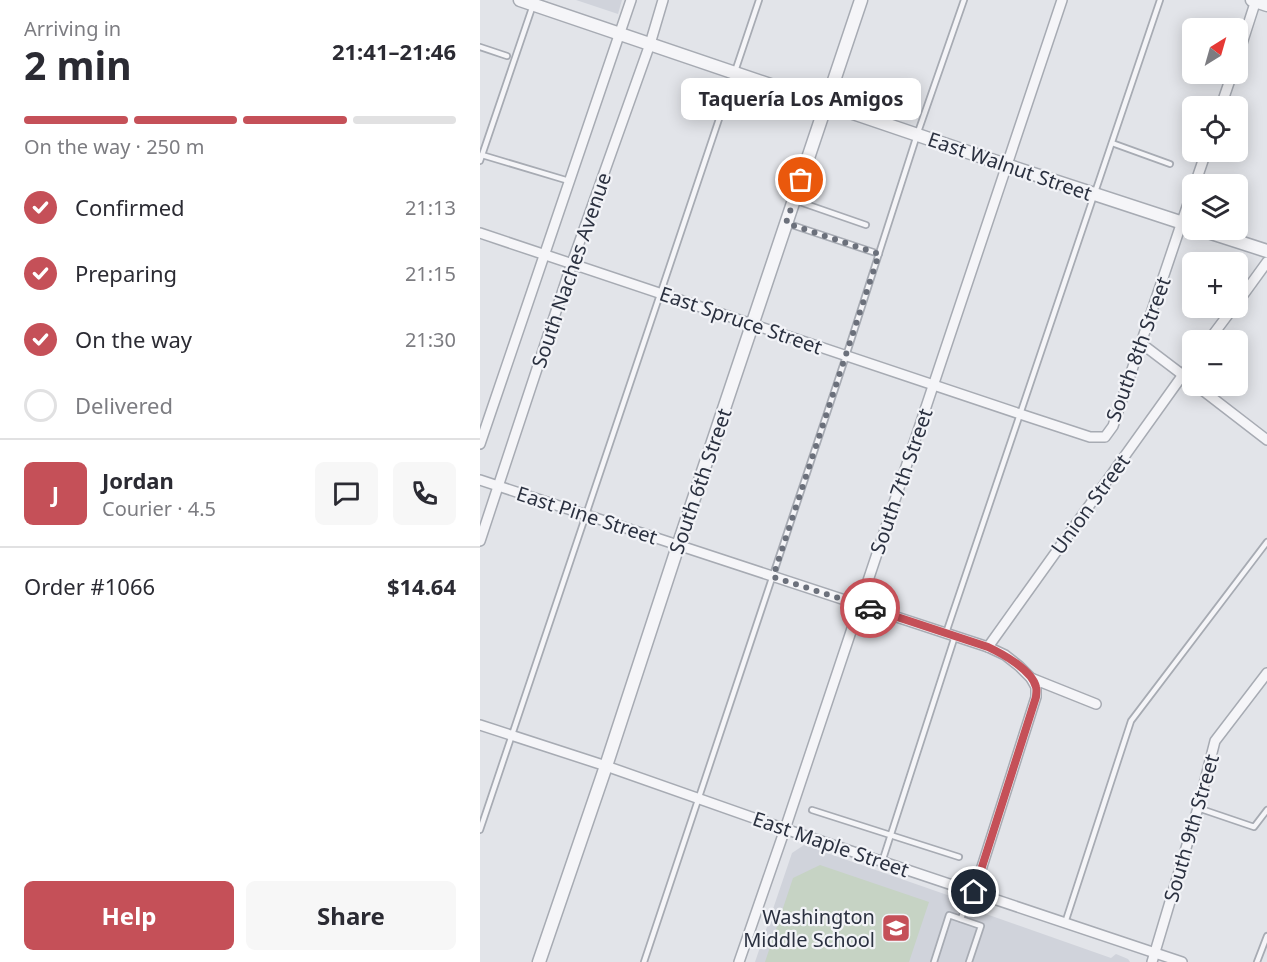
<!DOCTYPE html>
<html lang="en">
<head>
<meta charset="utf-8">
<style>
  :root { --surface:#fff; --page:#f7f7f7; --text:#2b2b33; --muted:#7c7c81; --line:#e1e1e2; --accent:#c55058 }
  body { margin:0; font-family:"Noto Sans",sans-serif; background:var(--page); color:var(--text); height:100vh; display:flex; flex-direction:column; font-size:22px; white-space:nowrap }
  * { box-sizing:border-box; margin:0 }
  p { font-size:20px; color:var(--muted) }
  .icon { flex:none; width:33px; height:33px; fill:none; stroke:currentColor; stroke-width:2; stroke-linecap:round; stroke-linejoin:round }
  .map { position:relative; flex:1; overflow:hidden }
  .side { display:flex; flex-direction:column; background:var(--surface); width:480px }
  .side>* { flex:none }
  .needle { width:39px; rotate:37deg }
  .tools { position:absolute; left:702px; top:18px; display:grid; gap:12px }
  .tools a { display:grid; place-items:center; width:66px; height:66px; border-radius:9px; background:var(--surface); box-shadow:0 3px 15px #0003; font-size:30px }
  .pin { position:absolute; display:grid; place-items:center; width:51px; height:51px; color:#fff; margin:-26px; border:3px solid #fff; border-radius:50%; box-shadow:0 2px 6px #0007 }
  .courier { position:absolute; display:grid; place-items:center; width:60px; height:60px; margin:-30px; border:4px solid #c55058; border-radius:50%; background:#fff; color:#222; box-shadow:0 2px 8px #0007 }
  .bubble { position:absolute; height:42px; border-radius:9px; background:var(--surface); box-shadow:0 3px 15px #0003; font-size:20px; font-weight:700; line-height:42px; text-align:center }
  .overview em { font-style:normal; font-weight:700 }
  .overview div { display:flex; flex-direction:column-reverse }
  .overview { display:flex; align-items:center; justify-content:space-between; height:102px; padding:0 24px }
  h1 { font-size:39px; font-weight:700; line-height:45px }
  .bar { display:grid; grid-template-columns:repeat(4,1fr); gap:9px 6px; align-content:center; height:72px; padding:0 24px }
  .bar i { height:8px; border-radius:4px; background:var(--line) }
  .bar .active { background:var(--accent) }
  .bar p { grid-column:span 4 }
  .line { display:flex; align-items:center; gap:15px; padding:0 24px; border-top:2px solid var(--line) }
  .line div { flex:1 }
  .round { display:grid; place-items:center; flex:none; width:63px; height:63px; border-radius:9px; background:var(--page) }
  ol { padding:0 24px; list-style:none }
  li { display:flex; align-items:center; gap:18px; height:66px }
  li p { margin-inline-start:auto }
  li .icon { padding:6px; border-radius:50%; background:var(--accent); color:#fff; stroke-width:4 }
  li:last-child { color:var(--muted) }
  li i { width:33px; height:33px; border:3px solid var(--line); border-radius:50% }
  .cta { display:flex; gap:12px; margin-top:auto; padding:12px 24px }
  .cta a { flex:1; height:69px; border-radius:9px; background:var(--accent); color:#fff; font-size:24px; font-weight:700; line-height:69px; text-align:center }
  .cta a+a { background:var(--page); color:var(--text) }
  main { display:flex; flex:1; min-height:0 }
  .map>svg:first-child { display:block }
</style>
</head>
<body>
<main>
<section class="side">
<div class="overview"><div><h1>2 min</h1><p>Arriving in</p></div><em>21:41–21:46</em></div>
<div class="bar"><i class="active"></i><i class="active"></i><i class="active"></i><i></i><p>On the way · 250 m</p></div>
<ol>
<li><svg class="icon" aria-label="check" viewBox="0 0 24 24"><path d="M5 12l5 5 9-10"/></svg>Confirmed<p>21:13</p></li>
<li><svg class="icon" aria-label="check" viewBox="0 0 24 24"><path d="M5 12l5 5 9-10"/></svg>Preparing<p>21:15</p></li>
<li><svg class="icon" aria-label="check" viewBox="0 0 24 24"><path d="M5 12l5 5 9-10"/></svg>On the way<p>21:30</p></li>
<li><i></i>Delivered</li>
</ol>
<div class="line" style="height:108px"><b class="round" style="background:var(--accent);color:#fff">J</b><div><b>Jordan</b><p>Courier · 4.5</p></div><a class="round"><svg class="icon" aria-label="chat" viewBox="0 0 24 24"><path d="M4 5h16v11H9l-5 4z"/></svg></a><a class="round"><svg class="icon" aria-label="phone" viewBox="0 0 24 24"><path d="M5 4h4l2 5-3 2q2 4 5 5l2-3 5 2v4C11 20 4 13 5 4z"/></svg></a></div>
<div class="line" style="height:78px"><div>Order #1066</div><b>$14.64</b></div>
<div class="cta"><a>Help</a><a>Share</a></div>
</section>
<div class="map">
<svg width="787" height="962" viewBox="0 0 787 962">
  <rect width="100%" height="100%" fill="#e2e4e9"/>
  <!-- built -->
  <g fill="#d0d3db">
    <polygon points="96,0 142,0 138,14"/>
    <polygon points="324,845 473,897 472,902 631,958 636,954 648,959 650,962 275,962 312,853"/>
  </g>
  <!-- garden -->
  <polygon fill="#c6d3c4" points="340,865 449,902 429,962 285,962 313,878"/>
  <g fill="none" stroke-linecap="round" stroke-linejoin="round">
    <!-- service casing -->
    <g stroke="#a7abb3" stroke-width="8">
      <g id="service">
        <polyline points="0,47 27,56"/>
        <polyline points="632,143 690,164"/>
        <polyline points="2,155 89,181"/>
        <polyline points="0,161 53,5"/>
        <polyline points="314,200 386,225"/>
        <polyline points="306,223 399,254"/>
        <polyline points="466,633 680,0"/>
        <polyline points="718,808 774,827 787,810"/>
        <polyline points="332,810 479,857"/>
        <polyline points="0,830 279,0"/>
        <polyline points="402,862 475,636"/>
        <polyline points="481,919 490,891"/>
        <polyline points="585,923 651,721 787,542"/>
        <polyline points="164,962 366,356 437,135 484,0"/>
        <polyline points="454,962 469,915 501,926 489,962"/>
        <polyline points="777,962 787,936"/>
      </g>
    </g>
    <!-- minor casing -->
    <g stroke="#a7abb3" stroke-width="12">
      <g id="minor">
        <polyline points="758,56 776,0"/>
        <polyline points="741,106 752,74"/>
        <polyline points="715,184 726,152"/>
        <polyline points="0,233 540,414 610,437 625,437 633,426 712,192"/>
        <polyline points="758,302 787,262"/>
        <polyline points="729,340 753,308"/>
        <polyline points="662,344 712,382"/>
        <polyline points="717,386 787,440"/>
        <polyline points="0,444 151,0"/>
        <polyline points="0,480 508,647 525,655 539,666 551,678 616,704"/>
        <polyline points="0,541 92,263 170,44 183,0"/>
        <polyline points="508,647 712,362"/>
        <polyline points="0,725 126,766 305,829 702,962"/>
        <polyline points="494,892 556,697 556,687 551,678"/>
        <polyline points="259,962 305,829 582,0"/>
        <polyline points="672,962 718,808 735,741 787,673"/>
      </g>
    </g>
    <!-- tertiary casing -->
    <g stroke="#a7abb3" stroke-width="15">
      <g id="tertiary">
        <polyline points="40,0 526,165 712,226"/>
        <polyline points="772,0 787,5"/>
        <polyline points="722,230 787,251"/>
        <polyline points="59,962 126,766 198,546 381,0"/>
      </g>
    </g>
    <!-- service -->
    <use href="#service" stroke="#f5f5f8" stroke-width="4.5"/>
    <!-- minor -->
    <use href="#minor" stroke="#f5f5f8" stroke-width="9"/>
    <!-- tertiary -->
    <use href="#tertiary" stroke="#f5f5f8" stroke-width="12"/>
  </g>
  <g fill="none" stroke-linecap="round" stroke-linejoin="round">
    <!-- done -->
    <polyline stroke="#6b707b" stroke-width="6" stroke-dasharray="0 10.8" points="321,180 306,223 399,254 293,577 390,608"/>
    <!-- route -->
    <path stroke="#c55058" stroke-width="8" d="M 390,608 L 508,647 C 523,654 552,670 556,687 C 557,690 556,694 556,697 L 494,892"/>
  </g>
  <!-- icons -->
  <defs>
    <g id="school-square" transform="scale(1.5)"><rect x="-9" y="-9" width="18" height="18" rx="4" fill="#c55058" stroke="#f2f3f7"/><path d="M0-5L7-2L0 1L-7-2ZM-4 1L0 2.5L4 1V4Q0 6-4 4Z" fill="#fff"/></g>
  </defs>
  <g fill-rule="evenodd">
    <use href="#school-square" x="416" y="928"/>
  </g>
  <g text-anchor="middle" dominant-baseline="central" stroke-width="4.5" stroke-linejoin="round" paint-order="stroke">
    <!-- street labels -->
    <g font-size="20" fill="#2b3140" stroke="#f2f3f7">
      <text transform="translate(530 166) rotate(19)">East Walnut Street</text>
      <text transform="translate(91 270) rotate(-71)">South Naches Avenue</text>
      <text transform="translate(261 320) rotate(19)">East Spruce Street</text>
      <text transform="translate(658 349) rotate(-70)">South 8th Street</text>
      <text transform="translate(220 481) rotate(-71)">South 6th Street</text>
      <text transform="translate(421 481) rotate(-71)">South 7th Street</text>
      <text transform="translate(610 504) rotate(-54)">Union Street</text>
      <text transform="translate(107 515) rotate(18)">East Pine Street</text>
      <text transform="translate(711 828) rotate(-74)">South 9th Street</text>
      <text transform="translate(351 844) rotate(19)">East Maple Street</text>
    </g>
    <!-- poi labels -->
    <g font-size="20" fill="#2b3140" stroke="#f2f3f7" text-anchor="end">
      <text x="395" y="916">Washington<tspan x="395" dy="23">Middle School</tspan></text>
    </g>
  </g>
</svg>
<div class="tools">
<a><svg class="needle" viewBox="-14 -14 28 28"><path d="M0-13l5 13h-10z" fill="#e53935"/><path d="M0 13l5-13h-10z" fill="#7c7c81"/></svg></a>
<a><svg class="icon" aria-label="locate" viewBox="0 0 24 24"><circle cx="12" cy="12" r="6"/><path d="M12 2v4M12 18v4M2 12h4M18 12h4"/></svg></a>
<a><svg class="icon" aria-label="layers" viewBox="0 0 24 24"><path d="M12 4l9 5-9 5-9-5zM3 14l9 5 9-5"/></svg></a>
<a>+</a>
<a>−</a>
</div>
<div class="pin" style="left:321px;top:180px;background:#ea580c"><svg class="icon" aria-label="bag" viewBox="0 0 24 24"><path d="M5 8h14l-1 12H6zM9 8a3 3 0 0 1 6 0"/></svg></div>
<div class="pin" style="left:494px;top:892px;background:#1f2937"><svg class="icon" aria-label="home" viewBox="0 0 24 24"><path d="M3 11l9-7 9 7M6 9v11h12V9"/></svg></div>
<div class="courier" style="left:390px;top:608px"><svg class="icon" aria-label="car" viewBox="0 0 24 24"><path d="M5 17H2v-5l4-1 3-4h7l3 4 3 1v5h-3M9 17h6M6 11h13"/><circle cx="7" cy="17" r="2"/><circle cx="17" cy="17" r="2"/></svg></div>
<div class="bubble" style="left:201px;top:78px;width:240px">Taquería Los Amigos</div>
</div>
</main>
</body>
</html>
